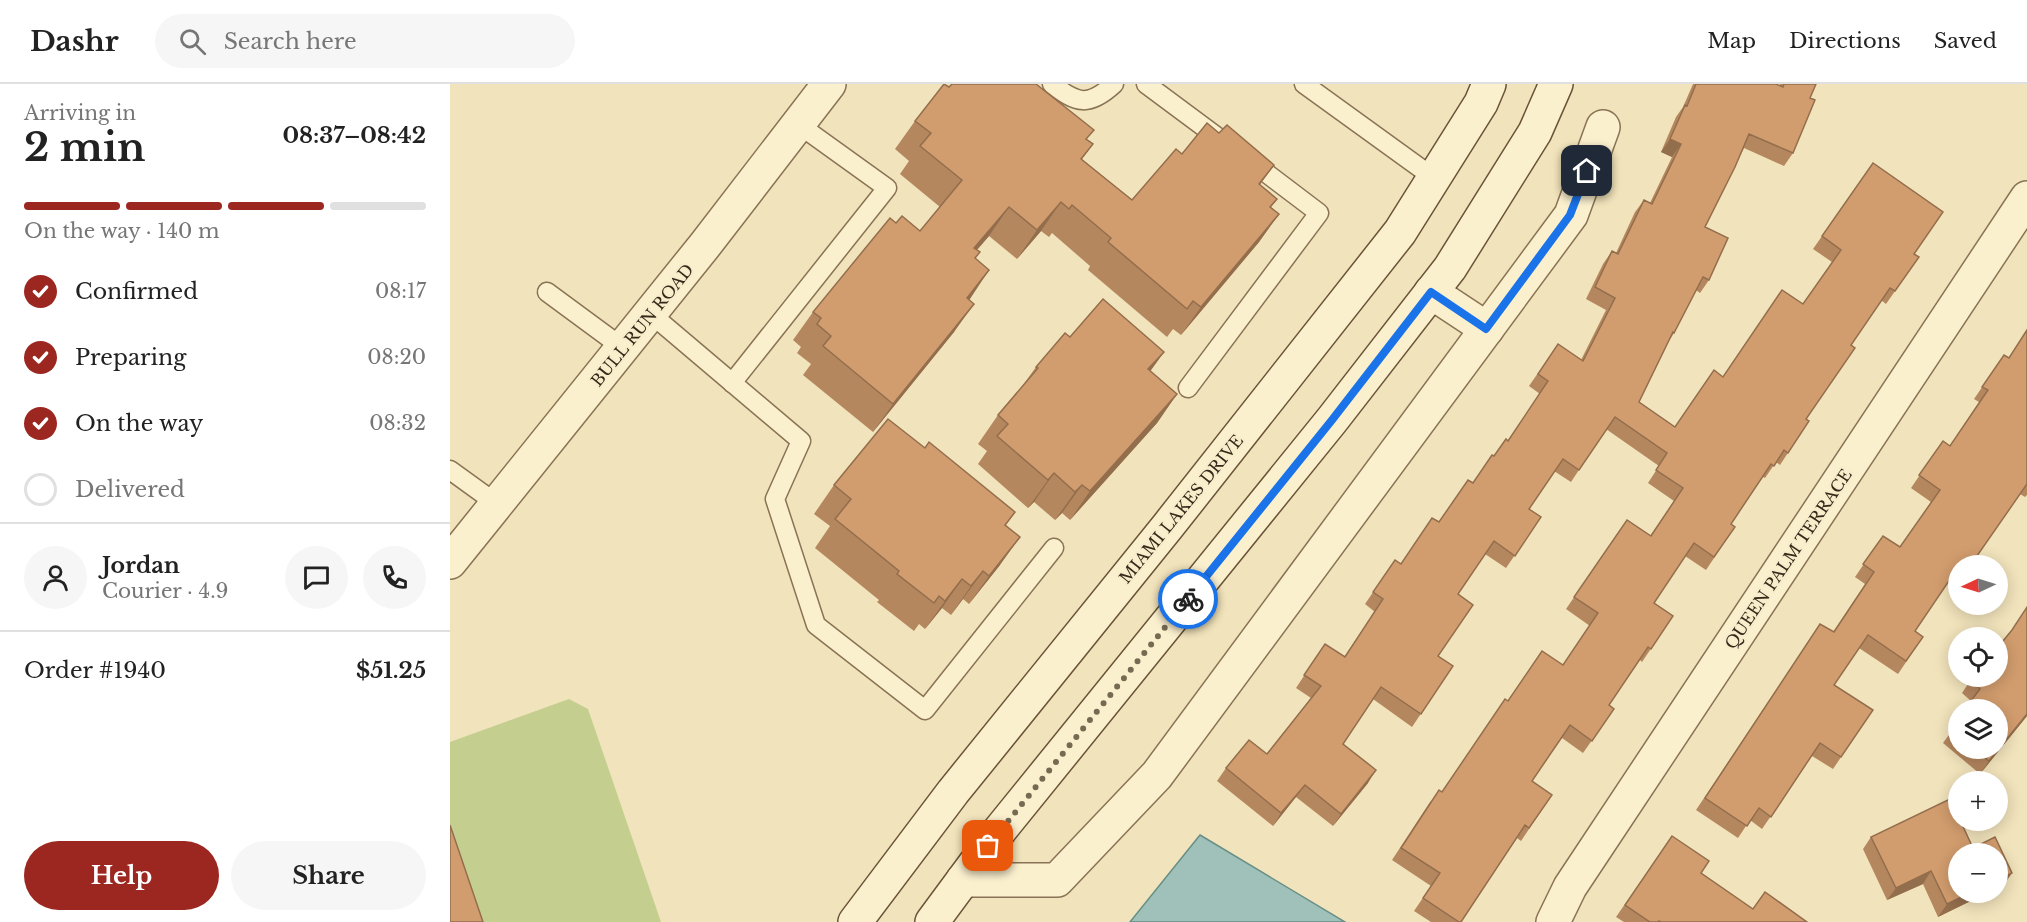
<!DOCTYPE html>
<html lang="en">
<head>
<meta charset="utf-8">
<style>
  :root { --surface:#fff; --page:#f6f6f6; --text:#222; --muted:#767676; --line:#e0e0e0; --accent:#9c2620 }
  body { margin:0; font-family:"Libre Baskerville",serif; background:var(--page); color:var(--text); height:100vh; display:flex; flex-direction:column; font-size:22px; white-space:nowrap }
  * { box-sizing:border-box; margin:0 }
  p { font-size:20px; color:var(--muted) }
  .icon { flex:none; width:33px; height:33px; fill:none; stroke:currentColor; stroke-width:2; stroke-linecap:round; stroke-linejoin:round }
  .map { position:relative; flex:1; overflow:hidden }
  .side { display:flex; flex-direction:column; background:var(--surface); width:450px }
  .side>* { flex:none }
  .needle { width:39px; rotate:266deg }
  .buttons { position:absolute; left:1498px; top:471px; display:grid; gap:12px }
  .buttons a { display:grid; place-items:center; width:60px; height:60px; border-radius:50%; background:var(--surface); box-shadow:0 3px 15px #0003; font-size:30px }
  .pin { position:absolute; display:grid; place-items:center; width:51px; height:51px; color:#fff; margin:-26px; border-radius:12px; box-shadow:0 3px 9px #0006 }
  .courier { position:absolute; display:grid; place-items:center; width:60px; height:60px; margin:-30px; border:4px solid #1a73e8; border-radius:50%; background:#fff; color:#222; box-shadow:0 2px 8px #0007 }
  .head em { font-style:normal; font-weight:700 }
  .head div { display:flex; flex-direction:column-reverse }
  .head { display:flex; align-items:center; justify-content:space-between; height:102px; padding:0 24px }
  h1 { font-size:39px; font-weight:700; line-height:45px }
  .bar { display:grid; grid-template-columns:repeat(4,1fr); gap:9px 6px; align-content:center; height:72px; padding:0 24px }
  .bar i { height:8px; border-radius:4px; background:var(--line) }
  .bar .selected { background:var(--accent) }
  .bar p { grid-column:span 4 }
  .line { display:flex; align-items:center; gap:15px; padding:0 24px; border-top:2px solid var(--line) }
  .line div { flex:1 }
  .round { display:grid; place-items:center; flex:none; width:63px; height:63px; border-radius:32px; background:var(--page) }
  ol { padding:0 24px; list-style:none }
  li { display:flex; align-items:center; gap:18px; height:66px }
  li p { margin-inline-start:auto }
  li .icon { padding:6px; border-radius:50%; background:var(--accent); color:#fff; stroke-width:4 }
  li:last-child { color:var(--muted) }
  li i { width:33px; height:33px; border:3px solid var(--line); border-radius:50% }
  .button { display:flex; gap:12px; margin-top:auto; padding:12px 24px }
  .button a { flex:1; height:69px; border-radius:36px; background:var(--accent); color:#fff; font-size:24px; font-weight:700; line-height:69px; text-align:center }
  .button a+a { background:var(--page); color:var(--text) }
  header { display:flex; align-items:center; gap:36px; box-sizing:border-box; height:84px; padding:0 30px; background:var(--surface); border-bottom:2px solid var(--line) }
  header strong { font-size:28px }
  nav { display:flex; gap:33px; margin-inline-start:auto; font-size:21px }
  .search { width:420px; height:54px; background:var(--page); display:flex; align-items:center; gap:15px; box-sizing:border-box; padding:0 21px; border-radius:33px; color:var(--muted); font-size:22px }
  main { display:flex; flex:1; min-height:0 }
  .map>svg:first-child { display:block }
</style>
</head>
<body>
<header>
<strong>Dashr</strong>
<div class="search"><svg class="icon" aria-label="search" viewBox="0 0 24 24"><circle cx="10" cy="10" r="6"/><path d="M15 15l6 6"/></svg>Search here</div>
<nav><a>Map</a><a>Directions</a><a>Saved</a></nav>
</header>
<main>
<section class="side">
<div class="head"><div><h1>2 min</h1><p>Arriving in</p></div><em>08:37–08:42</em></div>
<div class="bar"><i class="selected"></i><i class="selected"></i><i class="selected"></i><i></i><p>On the way · 140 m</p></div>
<ol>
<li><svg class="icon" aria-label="check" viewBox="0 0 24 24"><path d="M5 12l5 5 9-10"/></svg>Confirmed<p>08:17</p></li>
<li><svg class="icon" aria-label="check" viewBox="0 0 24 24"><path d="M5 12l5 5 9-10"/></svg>Preparing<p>08:20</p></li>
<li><svg class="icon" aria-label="check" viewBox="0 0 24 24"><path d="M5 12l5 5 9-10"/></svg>On the way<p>08:32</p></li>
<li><i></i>Delivered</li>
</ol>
<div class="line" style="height:108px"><a class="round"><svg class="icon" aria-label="person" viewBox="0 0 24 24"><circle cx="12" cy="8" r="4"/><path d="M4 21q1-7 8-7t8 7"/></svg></a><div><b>Jordan</b><p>Courier · 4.9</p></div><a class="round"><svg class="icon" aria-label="chat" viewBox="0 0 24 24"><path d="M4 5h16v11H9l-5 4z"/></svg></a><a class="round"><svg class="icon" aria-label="phone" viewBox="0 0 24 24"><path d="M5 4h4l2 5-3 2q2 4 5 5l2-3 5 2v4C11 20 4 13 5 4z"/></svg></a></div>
<div class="line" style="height:78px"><div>Order #1940</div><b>$51.25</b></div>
<div class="button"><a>Help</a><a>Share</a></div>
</section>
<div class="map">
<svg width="1577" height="838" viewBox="0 0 1577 838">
  <rect width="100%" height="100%" fill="#f1e3bb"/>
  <!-- green -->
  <polygon fill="#c4cf8f" points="119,615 138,625 211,838 30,838 0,749 0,658"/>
  <!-- water -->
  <polygon fill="#9fc1b9" stroke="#678f87" stroke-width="1.5" points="750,751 895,838 680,838"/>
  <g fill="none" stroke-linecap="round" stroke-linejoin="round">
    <!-- service casing -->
    <g stroke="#897354" stroke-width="21">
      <g id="service">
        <path d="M 602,0 C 627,20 639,23 664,0"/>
        <polyline points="696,0 774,58"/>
        <polyline points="854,0 984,94"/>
        <polyline points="97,208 173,264"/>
        <polyline points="201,230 351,357 325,415 366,541 475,626 604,464"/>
        <polyline points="282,299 437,104 348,40"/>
        <polyline points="738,304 869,129 799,76"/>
        <polyline points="0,386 47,420"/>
      </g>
    </g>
    <!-- minor casing -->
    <g stroke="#897354" stroke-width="36">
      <g id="minor">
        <polyline points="981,208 1037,245"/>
        <polyline points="0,478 255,161 379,0"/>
        <polyline points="513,796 607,796 707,691 1121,131 1153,43"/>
        <polyline points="1103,838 1120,803 1577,114"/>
      </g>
    </g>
    <!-- secondary casing -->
    <g stroke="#6a5337" stroke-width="36">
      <g id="secondary">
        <polyline points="405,838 503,708 718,442 950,148 1031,19 1039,0"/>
        <polyline points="482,838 550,746 882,336 1000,184 1085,48 1106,0"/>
      </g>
    </g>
    <!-- service -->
    <use href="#service" stroke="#fbf0ce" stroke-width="18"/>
    <!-- minor -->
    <use href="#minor" stroke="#fbf0ce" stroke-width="33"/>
    <!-- secondary -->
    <use href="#secondary" stroke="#fbf0ce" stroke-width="33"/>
  </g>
  <!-- wall -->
  <g fill="#b5875f">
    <polygon points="1243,0 1326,0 1330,2 1330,0 1366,0 1360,14 1343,69 1334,82 1294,64 1255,143 1259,196 1250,209 1246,206 1224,249 1217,260 1189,318 1225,343 1273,293 1353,220 1382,178 1363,165 1423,79 1464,170 1469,173 1436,220 1431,216 1401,261 1356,335 1359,337 1330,381 1326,378 1315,394 1313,393 1281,440 1285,443 1256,486 1235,472 1204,519 1223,532 1192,578 1190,576 1159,621 1164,625 1133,669 1112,654 1082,697 1102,711 1071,757 1067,754 1011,838 981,838 964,827 981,802 942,776 980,718 992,708 1058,617 1113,581 1140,542 1116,525 1177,436 1200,452 1224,417 1198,399 1209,382 1156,345 1121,398 1104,387 1079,425 1091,433 1056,484 1035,470 1008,510 988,572 1003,582 962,643 923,615 893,660 918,699 883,742 846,713 823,742 767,697 776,684 817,670 861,614 846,604 875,560 894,573 925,528 915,520 945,476 950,480 989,438 1058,357 1090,310 1079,302 1108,260 1131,276 1156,226 1136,215 1153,180 1162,167 1166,169 1185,128 1194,116 1200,119 1222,73 1211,68 1226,33 1233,23"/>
    <polygon points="499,3 637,56 643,60 632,75 682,116 732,70 769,49 824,81 810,101 827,115 821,123 829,130 809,158 731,251 723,245 717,253 638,186 640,182 602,149 599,153 591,147 567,175 539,152 527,166 519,216 504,248 423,348 353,291 361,280 347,269 351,263 343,256 363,228 446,139 470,147 490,123 450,90 459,77 445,65 465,37"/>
    <polygon points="1577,246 1577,411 1575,413 1570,410 1509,482 1509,498 1508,499 1501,494 1465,547 1473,553 1448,590 1409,564 1384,601 1423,626 1383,685 1362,672 1312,745 1300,736 1288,754 1246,726 1362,552 1383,548 1415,500 1405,493 1433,452 1450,463 1481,418 1461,404 1493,357 1500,362 1529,318 1524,315 1554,271 1559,274"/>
    <polygon points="620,253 714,268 700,287 727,310 707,339 620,436 612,429 605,436 584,418 578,424 528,380 537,367 528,360 548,331 568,308 586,283"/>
    <polygon points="475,364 565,428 556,441 550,481 519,520 513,515 501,531 492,524 475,545 469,540 464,547 427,518 429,516 365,464 380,442 364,430 384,401"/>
    <polygon points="1559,549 1577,632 1530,690 1493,659 1509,637 1509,664 1548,664 1548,626 1514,626 1521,617 1512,609 1520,597"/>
    <polygon points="1222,752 1251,789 1303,825 1357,838 1174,838 1166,833"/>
    <polygon points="1421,753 1523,764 1553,802 1509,808 1539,808 1488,833 1473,800 1437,816 1413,765"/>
  </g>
  <!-- shaded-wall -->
  <g fill="#936e4d">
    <polygon points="1220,55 1231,60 1222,73 1211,68"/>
    <polygon points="611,118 591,147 567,175 587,146"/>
    <polygon points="559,123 539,152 504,192 524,164"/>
    <polygon points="829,130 809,158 731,251 751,223"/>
    <polygon points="539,186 520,215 497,243 517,214"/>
    <polygon points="524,220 504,248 423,348 443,320"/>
    <polygon points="714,268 694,296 698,285"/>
    <polygon points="727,310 707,339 620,436 640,407"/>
    <polygon points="604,389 584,418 578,424 598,396"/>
    <polygon points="632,401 612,429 605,436 625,408"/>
    <polygon points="570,453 550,481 519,520 539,492"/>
    <polygon points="533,487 513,515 501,531 521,502"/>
    <polygon points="512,495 492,524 475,545 495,517"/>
    <polygon points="1577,630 1577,632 1530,690 1539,677"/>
    <polygon points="926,686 918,699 883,742 891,730"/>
    <polygon points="855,701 846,713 823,742 831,729"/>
    <polygon points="1481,787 1473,800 1437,816 1446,804"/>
    <polygon points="1562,789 1553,802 1548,804 1548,796"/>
    <polygon points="1522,808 1539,808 1488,833 1497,820"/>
  </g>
  <!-- building -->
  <g fill="#d29d6e" stroke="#936e4d" stroke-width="1.5">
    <polygon points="494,0 499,3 502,0 586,0 644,46 636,55 643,60 631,75 682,116 726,65 732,70 757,39 769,49 777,41 824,81 809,100 827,115 820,123 829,130 751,223 743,217 737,225 658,158 661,154 622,121 619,125 611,118 587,146 559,123 524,164 530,168 525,174 539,186 517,214 524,220 443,320 373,262 381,252 367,240 371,234 363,228 440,134 446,139 452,132 470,147 512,96 470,62 481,49 465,37"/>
    <polygon points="1246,0 1326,0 1333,3 1334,0 1366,0 1360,14 1365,16 1343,69 1299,50 1285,83 1255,143 1278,154 1259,196 1253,193 1224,249 1223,248 1189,318 1225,343 1264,286 1273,293 1332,206 1353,220 1391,166 1372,152 1423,79 1493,128 1464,170 1469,173 1445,207 1440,204 1401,261 1405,264 1356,335 1359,337 1338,369 1334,366 1324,382 1321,380 1281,440 1285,443 1264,473 1244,459 1204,519 1223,532 1201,565 1198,563 1159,621 1164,625 1142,657 1120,641 1082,697 1102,711 1079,744 1075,741 1011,838 1009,838 973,814 990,789 951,764 989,706 992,708 1055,615 1058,617 1092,567 1113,581 1148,529 1124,513 1177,436 1201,452 1233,404 1206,386 1217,369 1165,333 1129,386 1113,375 1079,425 1091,433 1065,472 1044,457 1008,510 1023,521 988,572 1003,582 971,630 931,603 893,660 926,686 891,730 855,701 831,729 776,684 799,656 817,670 871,602 854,591 875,560 895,573 933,515 923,508 945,476 951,480 982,434 989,438 1018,396 1023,399 1042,371 1044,372 1056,355 1058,357 1098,297 1088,290 1108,260 1133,277 1165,214 1145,203 1162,167 1168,170 1194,116 1202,120 1231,60 1220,55 1235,21 1237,22"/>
    <polygon points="653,215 714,268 698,285 727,310 640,407 632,401 625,408 604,389 598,396 547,352 558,340 548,331 588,284 586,283 615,249 620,253"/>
    <polygon points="1577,246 1577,400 1520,482 1509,482 1465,547 1473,553 1456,577 1418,551 1384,601 1423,626 1391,673 1370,659 1321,733 1309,724 1297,742 1255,714 1370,540 1384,548 1424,488 1413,480 1433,452 1450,463 1490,406 1469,391 1493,357 1500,362 1538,306 1532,303 1554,271 1559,274"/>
    <polygon points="438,335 475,364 479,358 565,428 555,441 570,453 539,492 533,487 521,502 512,495 495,517 489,512 484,519 447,490 449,487 385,435 401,415 384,401"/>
    <polygon points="1577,523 1577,630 1539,677 1523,664 1548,664 1548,626 1519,626 1520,624 1517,622 1530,605 1520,597 1524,592 1548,592 1548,563 1562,546"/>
    <polygon points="1509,637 1509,653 1501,647"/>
    <polygon points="1500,715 1509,734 1509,736 1510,736 1523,764 1545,753 1562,789 1548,796 1548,770 1509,770 1509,808 1522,808 1497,820 1481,787 1446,804 1421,753"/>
    <polygon points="0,741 33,838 0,838"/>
    <polygon points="1222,752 1259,777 1251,789 1303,825 1315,808 1357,838 1211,838 1209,837 1208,838 1200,838 1175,821"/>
  </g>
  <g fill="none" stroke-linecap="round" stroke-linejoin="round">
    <!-- done -->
    <polyline stroke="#776a52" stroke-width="6" stroke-dasharray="0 10.8" points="538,762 738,515"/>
    <!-- route -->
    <polyline stroke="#1a73e8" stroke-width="8" points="738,515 882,336 981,208 1036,245 1120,131 1137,87"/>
  </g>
  <g text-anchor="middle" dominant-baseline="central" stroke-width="4.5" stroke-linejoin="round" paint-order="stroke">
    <!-- street labels -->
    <g font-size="16" fill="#36291a" stroke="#f8edcb">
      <text transform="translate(192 241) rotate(-51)">BULL RUN ROAD</text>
      <text transform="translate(731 425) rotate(-51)">MIAMI LAKES DRIVE</text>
      <text transform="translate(1338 475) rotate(-56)">QUEEN PALM TERRACE</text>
    </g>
  </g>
</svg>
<div class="buttons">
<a><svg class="needle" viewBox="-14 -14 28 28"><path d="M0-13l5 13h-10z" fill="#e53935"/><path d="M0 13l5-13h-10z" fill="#767676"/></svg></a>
<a><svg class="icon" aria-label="locate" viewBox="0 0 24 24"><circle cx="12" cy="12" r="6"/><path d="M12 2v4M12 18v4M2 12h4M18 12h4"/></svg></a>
<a><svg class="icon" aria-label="layers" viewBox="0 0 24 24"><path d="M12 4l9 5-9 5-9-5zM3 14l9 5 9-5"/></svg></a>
<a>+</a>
<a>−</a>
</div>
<div class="pin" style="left:538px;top:762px;background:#ea580c"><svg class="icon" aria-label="bag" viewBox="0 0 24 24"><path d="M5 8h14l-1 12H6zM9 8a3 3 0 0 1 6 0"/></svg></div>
<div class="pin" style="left:1137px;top:87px;background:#1f2937"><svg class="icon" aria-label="home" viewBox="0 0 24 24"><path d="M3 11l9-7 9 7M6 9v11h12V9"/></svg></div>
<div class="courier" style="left:738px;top:515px"><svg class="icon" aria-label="bike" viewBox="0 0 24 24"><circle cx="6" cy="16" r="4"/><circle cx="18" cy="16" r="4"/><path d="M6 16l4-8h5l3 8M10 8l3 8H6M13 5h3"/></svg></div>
</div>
</main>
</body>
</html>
